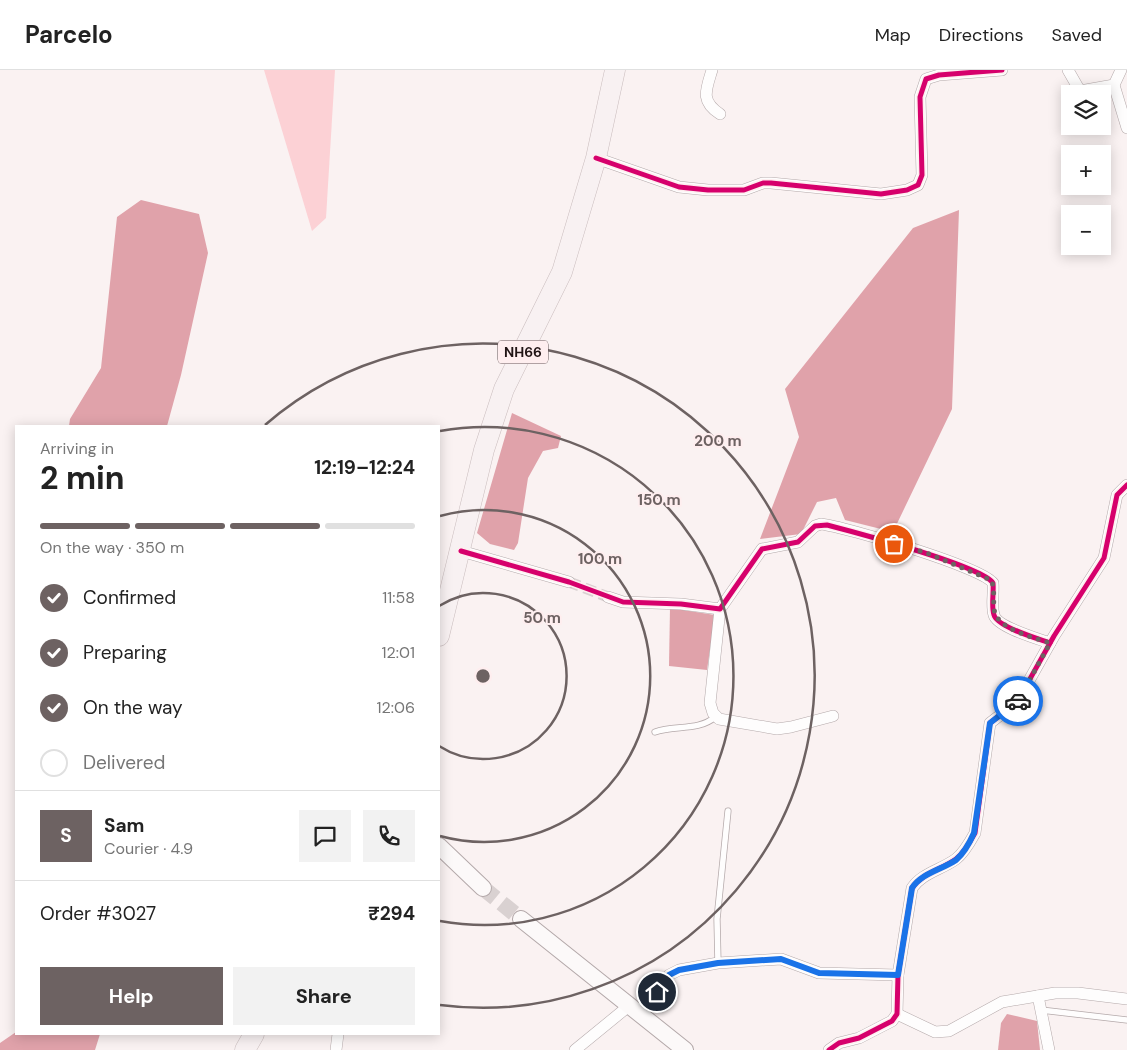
<!DOCTYPE html>
<html lang="en">
<head>
<meta charset="utf-8">
<style>
  :root { --surface:#fff; --page:#f2f2f2; --text:#222; --muted:#767676; --line:#e0e0e0; --accent:#6d6262 }
  body { margin:0; font-family:"DM Sans",sans-serif; background:var(--page); color:var(--text); height:100vh; display:flex; flex-direction:column; font-size:19px; white-space:nowrap }
  * { box-sizing:border-box; margin:0 }
  p { font-size:16px; color:var(--muted) }
  .icon { flex:none; width:28px; height:28px; fill:none; stroke:currentColor; stroke-width:2; stroke-linecap:round; stroke-linejoin:round }
  .map { position:relative; flex:1; overflow:hidden }
  .sheet { position:absolute; left:15px; top:355px; width:425px; height:610px; display:flex; flex-direction:column; background:var(--surface); border-radius:0px; box-shadow:0 2px 12px #0003 }
  .sheet>* { flex:none }
  .tools { position:absolute; left:1061px; top:15px; display:grid; gap:10px }
  .tools a { display:grid; place-items:center; width:50px; height:50px; border-radius:0px; background:var(--surface); box-shadow:0 2px 12px #0003; font-size:25px }
  .pin { position:absolute; display:grid; place-items:center; width:42px; height:42px; color:#fff; margin:-21px; border:2px solid #fff; border-radius:50%; box-shadow:0 1px 5px #0007 }
  .courier { position:absolute; display:grid; place-items:center; width:50px; height:50px; margin:-25px; border:4px solid #1a73e8; border-radius:50%; background:#fff; color:#222; box-shadow:0 1px 6px #0007 }
  .summary em { font-style:normal; font-weight:700 }
  .summary div { display:flex; flex-direction:column-reverse }
  .summary { display:flex; align-items:center; justify-content:space-between; height:85px; padding:0 25px }
  h1 { font-size:32px; font-weight:700; line-height:38px }
  .bar { display:grid; grid-template-columns:repeat(4,1fr); gap:8px 5px; align-content:center; height:60px; padding:0 25px }
  .bar i { height:6px; border-radius:4px; background:var(--line) }
  .bar .selected { background:var(--accent) }
  .bar p { grid-column:span 4 }
  .line { display:flex; align-items:center; gap:12px; padding:0 25px; border-top:1px solid var(--line) }
  .line div { flex:1 }
  .round { display:grid; place-items:center; flex:none; width:52px; height:52px; border-radius:0px; background:var(--page) }
  ol { padding:0 25px; list-style:none }
  li { display:flex; align-items:center; gap:15px; height:55px }
  li p { margin-inline-start:auto }
  li .icon { padding:5px; border-radius:50%; background:var(--accent); color:#fff; stroke-width:4 }
  li:last-child { color:var(--muted) }
  li i { width:28px; height:28px; border:2px solid var(--line); border-radius:50% }
  .button { display:flex; gap:10px; margin-top:auto; padding:10px 25px }
  .button a { flex:1; height:58px; border-radius:0px; background:var(--accent); color:#fff; font-size:20px; font-weight:700; line-height:58px; text-align:center }
  .button a+a { background:var(--page); color:var(--text) }
  header { display:flex; align-items:center; gap:30px; box-sizing:border-box; height:70px; padding:0 25px; background:var(--surface); border-bottom:1px solid var(--line) }
  header strong { font-size:24px }
  nav { display:flex; gap:28px; margin-inline-start:auto; font-size:18px }
  .map>svg:first-child { display:block }
</style>
</head>
<body>
<header>
<strong>Parcelo</strong>
<nav><a>Map</a><a>Directions</a><a>Saved</a></nav>
</header>
<div class="map">
<svg width="1127" height="980" viewBox="0 0 1127 980">
  <rect width="100%" height="100%" fill="#faf2f2"/>
  <!-- green -->
  <polygon fill="#fcd1d5" points="264,0 335,0 326,148 312,161"/>
  <!-- water -->
  <g fill="#e0a2aa">
    <polygon points="141,130 199,144 208,183 181,305 167,356 69,356 70,349 101,298 117,147"/>
    <polygon points="959,140 952,339 893,462 845,450 836,428 817,432 801,464 760,469 799,367 785,319 913,158"/>
    <polygon points="512,343 561,366 558,378 543,381 528,408 518,473 514,480 490,474 477,463"/>
    <polygon points="670,538 715,545 707,600 669,596"/>
    <polygon points="1007,944 1037,951 1040,980 998,980 1001,953"/>
    <polygon points="16,962 16,964 100,964 95,980 0,980 0,973"/>
  </g>
  <g fill="none" stroke-linecap="round" stroke-linejoin="round">
    <!-- minor-tunnel -->
    <polyline stroke="#d9d1d1" stroke-width="11" stroke-dasharray="11 5.5" stroke-linecap="butt" points="569,512 608,527"/>
    <!-- secondary-tunnel -->
    <polyline stroke="#d9d1d1" stroke-width="16" stroke-dasharray="16 8" stroke-linecap="butt" points="483,818 521,849"/>
    <!-- service casing -->
    <g stroke="#b4a9aa" stroke-width="7">
      <g id="service">
        <path d="M 655,662 C 675,655 699,661 715,647"/>
        <polyline points="718,893 717,849 728,741"/>
        <polyline points="1041,940 1127,950"/>
      </g>
    </g>
    <!-- minor casing -->
    <g stroke="#b4a9aa" stroke-width="12">
      <g id="minor">
        <path d="M 712,0 C 706,20 700,31 720,44"/>
        <polyline points="1068,0 1080,21 1114,15"/>
        <polyline points="1121,0 1114,15 1127,58"/>
        <polyline points="596,88 679,117 708,120 744,120 763,113 771,113 881,124 907,120 918,115 922,105 920,27 926,9 939,5 1002,0"/>
        <polyline points="461,481 569,512"/>
        <path d="M 608,527 L 623,532 L 681,534 L 720,539 L 762,479 L 798,472 L 815,456 L 821,454 C 846,457 982,497 993,513 C 994,523 991,536 994,545 C 997,557 1039,569 1050,573"/>
        <polyline points="720,539 710,633 713,643 719,649 777,659 791,657 833,646"/>
        <polyline points="1038,926 1049,980"/>
        <polyline points="641,944 669,905 679,900 718,893 781,889 819,903 898,905"/>
        <polyline points="897,944 935,962 949,961 1002,932 1055,923 1078,923 1127,929"/>
        <polyline points="336,980 338,964"/>
        <polyline points="575,980 630,935"/>
        <path d="M 829,980 L 839,973 L 859,968 L 892,951 L 897,944 L 898,905 L 912,818 C 922,803 941,800 956,789 C 964,783 970,772 975,763 L 990,653 L 1017,632 L 1054,566 L 1104,488 L 1117,425 L 1127,415"/>
      </g>
    </g>
    <!-- secondary casing -->
    <g stroke="#b4a9aa" stroke-width="18">
      <g id="secondary">
        <polyline points="439,776 483,818"/>
        <polyline points="521,849 685,980"/>
      </g>
    </g>
    <!-- trunk casing -->
    <g stroke="#cabdbe" stroke-width="21">
      <g id="trunk">
        <polyline points="439,566 484,380 504,319 562,202 596,88 615,0"/>
        <polyline points="245,980 254,964"/>
      </g>
    </g>
    <!-- service -->
    <use href="#service" stroke="#fefdfd" stroke-width="5.5"/>
    <!-- minor -->
    <use href="#minor" stroke="#fefdfd" stroke-width="11"/>
    <!-- secondary -->
    <use href="#secondary" stroke="#fcf9f9" stroke-width="16"/>
    <!-- trunk -->
    <use href="#trunk" stroke="#f8f1f2" stroke-width="20"/>
    <!-- cycleway casing -->
    <g stroke="#feeeef" stroke-width="8">
      <g id="cycleway">
        <polyline points="596,88 679,117 708,120 744,120 763,113 771,113 881,124 907,120 918,115 922,105 920,27 926,9 939,5 1002,0"/>
        <path d="M 461,481 L 569,512 L 623,532 L 681,534 L 720,539 L 762,479 L 798,472 L 815,456 L 827,455 C 854,462 982,496 993,513 C 994,523 991,536 994,545 C 997,557 1039,569 1050,573"/>
        <path d="M 829,980 L 839,973 L 859,968 L 892,951 L 897,944 L 898,905 L 912,818 C 922,803 941,800 956,789 C 964,783 970,772 975,763 L 990,653 L 1017,632 L 1054,566 L 1104,488 L 1117,425 L 1127,415"/>
      </g>
    </g>
    <!-- cycleway -->
    <use href="#cycleway" stroke="#d6006c" stroke-width="5"/>
  </g>
  <g fill="none" stroke-linecap="round" stroke-linejoin="round">
    <!-- done -->
    <path stroke="#6d6262" stroke-width="5" stroke-dasharray="0 9" d="M 894,474 L 927,483 L 991,510 C 995,517 993,528 994,537 C 994,559 1033,567 1050,573 L 1018,631"/>
    <!-- route -->
    <path stroke="#1a73e8" stroke-width="6" d="M 657,922 L 669,905 L 679,900 L 718,893 L 781,889 L 819,903 L 898,905 L 912,818 C 922,803 941,800 956,790 C 964,783 970,772 974,763 L 990,653 L 1018,631"/>
  </g>
  <!-- distance rings -->
  <g fill="none" stroke="#6d6262" stroke-width="2.5">
    <path d="M439 536A83 83 0 1 1 439 676"/>
    <path d="M440 446A166 166 0 1 1 440 766"/>
    <path d="M440 361A249 249 0 1 1 440 851"/>
    <path d="M265 355A332 332 0 1 1 440 935"/>
  </g>
  <g text-anchor="middle" dominant-baseline="central" stroke-width="4" stroke-linejoin="round" paint-order="stroke">
    <!-- shield labels -->
    <rect fill="#feeeef" stroke="#635556" stroke-width="1" x="498" y="270.5" width="50" height="23" rx="4"/>
    <g font-size="14" font-weight="bold" fill="#211415">
      <text x="523" y="282">NH66</text>
    </g>
  </g>
  <circle cx="483" cy="606" r="8" fill="#6d6262" stroke="#feeeef" stroke-width="2.5"/>
  <g font-size="15" text-anchor="middle" font-weight="bold" fill="#6d6262" stroke="#feeeef" stroke-width="4" stroke-linejoin="round" paint-order="stroke">
    <text x="718" y="376">200 m</text>
    <text x="659" y="435">150 m</text>
    <text x="600" y="494">100 m</text>
    <text x="542" y="553">50 m</text>
  </g>
</svg>
<div class="tools">
<a><svg class="icon" aria-label="layers" viewBox="0 0 24 24"><path d="M12 4l9 5-9 5-9-5zM3 14l9 5 9-5"/></svg></a>
<a>+</a>
<a>−</a>
</div>
<div class="pin" style="left:894px;top:474px;background:#ea580c"><svg class="icon" aria-label="bag" viewBox="0 0 24 24"><path d="M5 8h14l-1 12H6zM9 8a3 3 0 0 1 6 0"/></svg></div>
<div class="pin" style="left:657px;top:922px;background:#1f2937"><svg class="icon" aria-label="home" viewBox="0 0 24 24"><path d="M3 11l9-7 9 7M6 9v11h12V9"/></svg></div>
<div class="courier" style="left:1018px;top:631px"><svg class="icon" aria-label="car" viewBox="0 0 24 24"><path d="M5 17H2v-5l4-1 3-4h7l3 4 3 1v5h-3M9 17h6M6 11h13"/><circle cx="7" cy="17" r="2"/><circle cx="17" cy="17" r="2"/></svg></div>
<section class="sheet">
<div class="summary"><div><h1>2 min</h1><p>Arriving in</p></div><em>12:19–12:24</em></div>
<div class="bar"><i class="selected"></i><i class="selected"></i><i class="selected"></i><i></i><p>On the way · 350 m</p></div>
<ol>
<li><svg class="icon" aria-label="check" viewBox="0 0 24 24"><path d="M5 12l5 5 9-10"/></svg>Confirmed<p>11:58</p></li>
<li><svg class="icon" aria-label="check" viewBox="0 0 24 24"><path d="M5 12l5 5 9-10"/></svg>Preparing<p>12:01</p></li>
<li><svg class="icon" aria-label="check" viewBox="0 0 24 24"><path d="M5 12l5 5 9-10"/></svg>On the way<p>12:06</p></li>
<li><i></i>Delivered</li>
</ol>
<div class="line" style="height:90px"><b class="round" style="background:var(--accent);color:#fff">S</b><div><b>Sam</b><p>Courier · 4.9</p></div><a class="round"><svg class="icon" aria-label="chat" viewBox="0 0 24 24"><path d="M4 5h16v11H9l-5 4z"/></svg></a><a class="round"><svg class="icon" aria-label="phone" viewBox="0 0 24 24"><path d="M5 4h4l2 5-3 2q2 4 5 5l2-3 5 2v4C11 20 4 13 5 4z"/></svg></a></div>
<div class="line" style="height:65px"><div>Order #3027</div><b>₹294</b></div>
<div class="button"><a>Help</a><a>Share</a></div>
</section>
</div>
</body>
</html>
